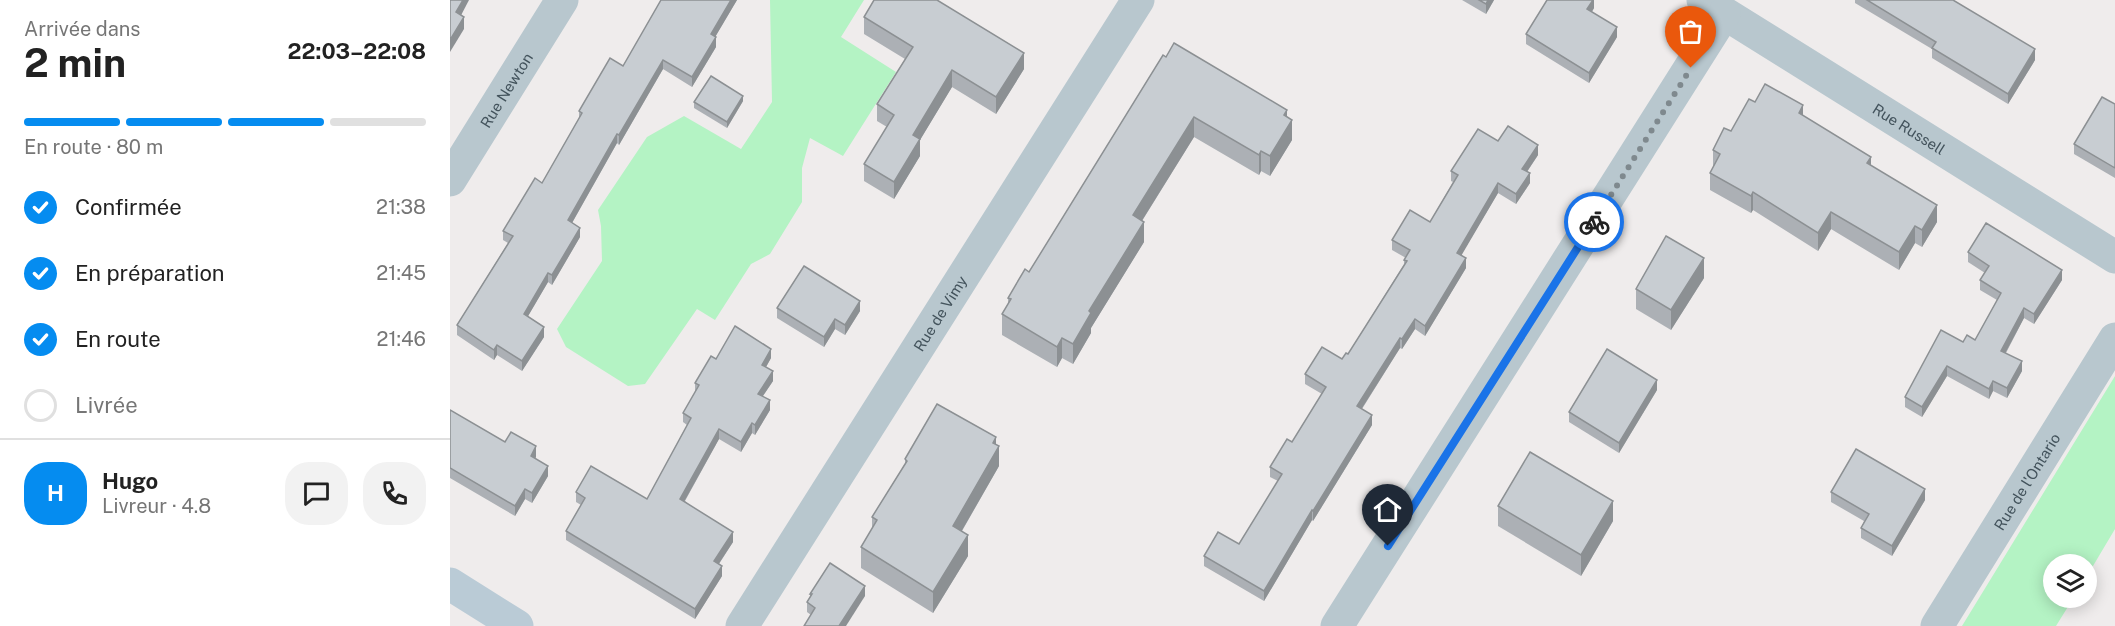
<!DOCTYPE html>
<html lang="fr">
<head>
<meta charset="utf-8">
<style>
  :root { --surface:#fff; --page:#f2f2f2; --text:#222; --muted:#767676; --line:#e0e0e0; --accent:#058cf0 }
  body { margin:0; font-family:"Public Sans",sans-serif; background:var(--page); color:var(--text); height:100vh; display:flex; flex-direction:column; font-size:22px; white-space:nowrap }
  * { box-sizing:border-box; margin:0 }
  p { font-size:20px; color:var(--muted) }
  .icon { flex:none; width:33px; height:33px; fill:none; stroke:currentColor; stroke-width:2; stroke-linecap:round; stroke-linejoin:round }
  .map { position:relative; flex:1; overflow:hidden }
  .sheet { display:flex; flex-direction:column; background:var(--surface); width:450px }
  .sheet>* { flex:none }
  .fabs { position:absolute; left:1593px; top:554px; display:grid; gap:12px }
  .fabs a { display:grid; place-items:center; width:54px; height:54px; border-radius:50%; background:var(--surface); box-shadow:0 3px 15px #0003; font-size:30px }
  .pin { position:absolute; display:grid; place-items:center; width:51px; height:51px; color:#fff; margin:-62px -26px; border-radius:50% 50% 50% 0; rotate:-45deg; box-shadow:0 0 6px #0007 }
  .pin .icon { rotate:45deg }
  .courier { position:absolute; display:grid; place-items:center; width:60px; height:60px; margin:-30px; border:4px solid #1a73e8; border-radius:50%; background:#fff; color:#222; box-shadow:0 2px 8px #0007 }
  .headline em { font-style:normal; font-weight:700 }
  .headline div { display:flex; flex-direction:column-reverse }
  .headline { display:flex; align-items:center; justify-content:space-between; height:102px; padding:0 24px }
  h1 { font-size:39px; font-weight:700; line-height:45px }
  .bar { display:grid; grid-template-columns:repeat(4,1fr); gap:9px 6px; align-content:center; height:72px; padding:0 24px }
  .bar i { height:8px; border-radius:4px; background:var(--line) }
  .bar .on { background:var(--accent) }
  .bar p { grid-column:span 4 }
  .line { display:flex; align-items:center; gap:15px; padding:0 24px; border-top:2px solid var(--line) }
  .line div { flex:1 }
  .round { display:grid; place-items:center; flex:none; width:63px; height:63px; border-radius:24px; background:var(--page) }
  ol { padding:0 24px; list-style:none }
  li { display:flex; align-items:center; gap:18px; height:66px }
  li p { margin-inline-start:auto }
  li .icon { padding:6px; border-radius:50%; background:var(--accent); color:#fff; stroke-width:4 }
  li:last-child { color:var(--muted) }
  li i { width:33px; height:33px; border:3px solid var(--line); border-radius:50% }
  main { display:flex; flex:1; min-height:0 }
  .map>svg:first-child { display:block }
</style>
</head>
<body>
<main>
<section class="sheet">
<div class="headline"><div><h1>2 min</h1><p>Arrivée dans</p></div><em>22:03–22:08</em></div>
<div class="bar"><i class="on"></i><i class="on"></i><i class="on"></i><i></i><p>En route · 80 m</p></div>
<ol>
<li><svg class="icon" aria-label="check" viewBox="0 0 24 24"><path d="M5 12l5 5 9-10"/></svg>Confirmée<p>21:38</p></li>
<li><svg class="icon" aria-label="check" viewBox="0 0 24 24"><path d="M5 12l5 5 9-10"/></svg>En préparation<p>21:45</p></li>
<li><svg class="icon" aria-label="check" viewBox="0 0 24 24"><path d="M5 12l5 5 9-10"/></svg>En route<p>21:46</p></li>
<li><i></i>Livrée</li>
</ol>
<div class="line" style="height:108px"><b class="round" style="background:var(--accent);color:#fff">H</b><div><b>Hugo</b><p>Livreur · 4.8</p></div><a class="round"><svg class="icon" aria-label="chat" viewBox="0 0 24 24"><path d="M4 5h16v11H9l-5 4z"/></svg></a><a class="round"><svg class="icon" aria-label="phone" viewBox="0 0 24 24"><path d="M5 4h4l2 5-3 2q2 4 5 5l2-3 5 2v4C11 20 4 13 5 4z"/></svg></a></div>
</section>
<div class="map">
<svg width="1665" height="626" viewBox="0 0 1665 626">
  <rect width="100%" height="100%" fill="#efecec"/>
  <!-- green -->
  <g fill="#b4f3c4">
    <polygon points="320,0 414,0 391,37 446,72 393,156 360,138 352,168 352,202 320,254 301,264 265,320 247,309 195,384 178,386 116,347 107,329 152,261 151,226 148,210 197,137 234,116 291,149 322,102"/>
    <polygon points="1665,376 1665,529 1637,576 1636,564 1604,564 1604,597 1624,597 1606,626 1512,626"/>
  </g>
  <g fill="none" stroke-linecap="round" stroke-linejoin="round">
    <!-- minor -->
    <g stroke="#b8c7ce" stroke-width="33">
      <path id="s1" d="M 1253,0 L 1665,257"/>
      <path id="s2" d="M 0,180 L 112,0"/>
      <path id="s3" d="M 292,626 L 688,0"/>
      <polyline points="887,626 1274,14"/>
      <path id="s4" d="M 1487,626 L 1665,339"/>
    </g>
    <!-- secondary -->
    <polyline stroke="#bacbd6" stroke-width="33" points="0,584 67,626"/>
  </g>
  <!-- wall -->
  <g fill="#acb0b5">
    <polygon points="211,0 287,0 265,37 266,47 242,87 213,69 169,145 167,143 122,223 130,237 102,285 98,282 78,316 94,337 72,371 47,355 44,360 7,335 7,325 58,243 53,240 53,231 92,183 129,118 129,111 173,66"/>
    <polygon points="1012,0 1044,0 1036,14"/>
    <polygon points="1144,0 1144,8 1142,12 1167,37 1139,83 1076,44 1076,34"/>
    <polygon points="1405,0 1503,0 1585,60 1558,104 1482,58 1482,49 1405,3"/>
    <polygon points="414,17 574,69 546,114 502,87 470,140 470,156 444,199 414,181 414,164 437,127 427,121 427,104 455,59 414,34"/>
    <polygon points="713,55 837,117 842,140 820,176 811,171 809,175 744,137 692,221 694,242 641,328 641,333 623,364 612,358 607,367 552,335 552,314 558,304 558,298 579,272"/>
    <polygon points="293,101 277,128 244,108 244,102"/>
    <polygon points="1305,102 1353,116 1421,166 1487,222 1472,247 1465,243 1449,270 1381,229 1368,251 1303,210 1301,213 1260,190 1260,173 1263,167 1263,150 1281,131"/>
    <polygon points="1665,104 1665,178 1624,154 1624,144"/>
    <polygon points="1048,141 1088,155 1077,172 1080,183 1066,204 1048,193 1011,255 1016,268 975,336 965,329 952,349 950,348 912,409 922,425 863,521 862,520 814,601 754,566 754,556 789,544 828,481 820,477 820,467 842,442 872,394 855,384 855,374 892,359 898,354 954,264 954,260 956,258 942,250 942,240 980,222 1003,182 1001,181 1001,171"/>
    <polygon points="1518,252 1612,280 1584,324 1574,318 1556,353 1572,371 1557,398 1543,391 1539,399 1497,376 1472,417 1455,407 1455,397 1513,342 1525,340 1547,300 1530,290 1530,280 1535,273 1518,262"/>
    <polygon points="1254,278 1221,330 1186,309 1186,289"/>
    <polygon points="327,308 410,311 395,335 385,329 374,347 327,318"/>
    <polygon points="321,358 316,367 323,381 313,396 320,410 305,435 302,433 291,452 269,439 235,501 283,542 269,564 272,576 245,619 116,540 116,531 131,505 126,502 126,492 197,499 237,425 233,422 233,413 245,393 245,383 266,359"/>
    <polygon points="1207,390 1169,453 1119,422 1119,412"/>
    <polygon points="0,410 55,442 86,457 85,458 98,476 82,503 75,499 65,516 0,478"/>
    <polygon points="546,445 549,466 512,531 518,556 483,613 411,568 411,547 422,530 422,517 455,464 455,459"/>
    <polygon points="1381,492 1475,500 1442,556 1411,538 1411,528 1414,521 1381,502"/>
    <polygon points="1048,506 1163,521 1131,576 1048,526"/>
    <polygon points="360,594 415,596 361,615 357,612 357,602 360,597"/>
  </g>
  <!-- shaded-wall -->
  <g fill="#8c9093">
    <polygon points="13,0 19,0 6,25 6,12"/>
    <polygon points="281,0 287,0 261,44 261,34"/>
    <polygon points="1038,0 1044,0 1036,14 1036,4"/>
    <polygon points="1143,0 1144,0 1144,8 1137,19 1137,9"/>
    <polygon points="14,17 14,29 0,52 0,40"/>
    <polygon points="1167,27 1167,37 1139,83 1139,73"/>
    <polygon points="266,37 266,47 242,87 242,77"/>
    <polygon points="1585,49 1585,60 1558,104 1558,94"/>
    <polygon points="574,53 574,69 546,114 546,97"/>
    <polygon points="213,60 213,69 169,145 169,135"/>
    <polygon points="502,70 502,87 470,140 470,156 444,199 444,182 463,135"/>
    <polygon points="293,96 293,101 277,128 277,122"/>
    <polygon points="1353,105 1353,123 1349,113"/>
    <polygon points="837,110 837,127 842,120 842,140 820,176 820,156 834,115"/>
    <polygon points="744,117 744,137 683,235 683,215"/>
    <polygon points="167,134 167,143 118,230 118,220"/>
    <polygon points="1088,145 1088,155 1072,179 1072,169"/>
    <polygon points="811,151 811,171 809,175 809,155"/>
    <polygon points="1421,157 1421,174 1417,163"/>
    <polygon points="1080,173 1080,183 1066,204 1066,194"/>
    <polygon points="1048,183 1048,193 1007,263 1007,253"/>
    <polygon points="1303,192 1303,210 1301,213 1301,196"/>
    <polygon points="1487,205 1487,222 1472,247 1472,230"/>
    <polygon points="1381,212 1381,229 1368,251 1368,233"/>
    <polygon points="694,222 694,242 641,328 641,333 623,364 623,344 639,311"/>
    <polygon points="1465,226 1465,243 1449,270 1449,252"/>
    <polygon points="130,228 130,237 102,285 102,275"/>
    <polygon points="1016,258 1016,268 975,336 975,326"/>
    <polygon points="1254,258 1254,278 1221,330 1221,310"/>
    <polygon points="1612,270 1612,280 1584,324 1584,314"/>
    <polygon points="98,273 98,282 74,323 74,314"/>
    <polygon points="410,301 410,311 395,335 395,325"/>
    <polygon points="1574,308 1574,318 1551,361 1551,351"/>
    <polygon points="385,319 385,329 374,347 374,337"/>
    <polygon points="965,319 965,329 952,349 952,339"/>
    <polygon points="94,327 94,337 72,371 72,361"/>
    <polygon points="612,338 612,358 607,367 607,347"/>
    <polygon points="950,338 950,348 907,416 907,406"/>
    <polygon points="47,345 47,355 44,360 44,350"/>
    <polygon points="321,349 321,358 312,374 312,365"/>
    <polygon points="1572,361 1572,371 1557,398 1557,388"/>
    <polygon points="1497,366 1497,376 1472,417 1472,407"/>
    <polygon points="323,371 323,381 308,403 308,394"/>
    <polygon points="1207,380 1207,390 1169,453 1169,443"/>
    <polygon points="1543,381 1543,391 1539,399 1539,389"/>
    <polygon points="320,400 320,410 305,435 305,425"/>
    <polygon points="922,415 922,425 863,521 863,511"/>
    <polygon points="302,423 302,433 291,452 291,442"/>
    <polygon points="269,429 269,439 230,509 230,499"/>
    <polygon points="546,437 546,450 549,446 549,466 503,546 503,526"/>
    <polygon points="86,446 86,457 81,466 81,456"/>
    <polygon points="98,466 98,476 82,503 82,493"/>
    <polygon points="75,489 75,499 65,516 65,506"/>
    <polygon points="1475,489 1475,500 1442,556 1442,546"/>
    <polygon points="1163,501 1163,521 1131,576 1131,555"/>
    <polygon points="862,510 862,520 814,601 814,591"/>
    <polygon points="283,532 283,542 264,571 264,561"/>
    <polygon points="518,535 518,556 483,613 483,592"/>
    <polygon points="272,566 272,576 245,619 245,609"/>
    <polygon points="415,586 415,596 396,626 389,626"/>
  </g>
  <!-- building -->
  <g fill="#c8cdd2" stroke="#8c9093" stroke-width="1.5">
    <polygon points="0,0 13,0 6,12 14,17 0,40"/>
    <polygon points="211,0 281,0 261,34 266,37 242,77 213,60 169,135 167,134 118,220 130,228 102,275 98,273 74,314 94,327 72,361 47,345 44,350 7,325 63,236 53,231 85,178 92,183 132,113 129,111 160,58 173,66"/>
    <polygon points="424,0 487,0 574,53 546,97 502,70 463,135 470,139 444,182 414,164 444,115 427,104 463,47 414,17"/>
    <polygon points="1029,0 1038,0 1036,4"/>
    <polygon points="1097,0 1143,0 1137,9 1167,27 1139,73 1076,34"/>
    <polygon points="1417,0 1503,0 1585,49 1558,94 1482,48 1486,42"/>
    <polygon points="724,43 837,110 834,115 842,120 820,156 811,151 809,155 744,117 683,215 694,222 639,311 641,313 623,344 612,338 607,347 552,314 561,299 558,298 575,269 579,272 713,55 716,57"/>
    <polygon points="261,76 293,96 277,122 244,102"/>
    <polygon points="1315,84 1353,105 1349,113 1421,157 1417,163 1487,205 1472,230 1465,226 1449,252 1381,212 1368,233 1303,192 1301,196 1260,173 1270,154 1263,150 1274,128 1281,131 1299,99 1305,102"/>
    <polygon points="1652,97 1665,104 1665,168 1624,144"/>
    <polygon points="1058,126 1088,145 1072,169 1080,173 1066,194 1048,183 1007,253 1016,258 975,326 965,319 952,339 950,338 907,406 922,415 863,511 862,510 814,591 754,556 768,532 789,544 832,474 820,467 837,439 842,442 876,387 855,374 872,347 892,359 896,353 898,354 957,261 954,260 960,250 942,240 960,210 980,222 1008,175 1001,171 1028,129 1048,141"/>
    <polygon points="1536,223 1612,270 1584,314 1574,308 1551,351 1572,361 1557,388 1543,381 1539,389 1497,366 1472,407 1455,397 1491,330 1513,342 1517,335 1525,340 1551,293 1530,280 1539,266 1518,252"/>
    <polygon points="1216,236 1254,258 1221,310 1186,289"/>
    <polygon points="354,266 410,301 395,325 385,319 374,337 327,308"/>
    <polygon points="285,326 321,349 312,365 323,371 308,394 320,400 305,425 302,423 291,442 269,429 230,499 283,532 264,561 272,566 245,609 116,531 135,498 126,492 141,466 197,499 241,418 233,413 249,385 245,383 261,356 266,359"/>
    <polygon points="1157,349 1207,380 1169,443 1119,412"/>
    <polygon points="487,404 546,437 543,443 549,446 503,526 518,535 483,592 411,547 427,520 422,517 457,461 455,459"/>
    <polygon points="0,410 55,442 61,432 86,446 81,456 98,466 82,493 75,489 65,506 0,468"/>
    <polygon points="1406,449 1475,489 1442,546 1411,528 1419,514 1381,492"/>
    <polygon points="1080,452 1163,501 1131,555 1048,506"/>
    <polygon points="380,563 415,586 389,626 354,626 365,608 357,602 362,594 360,594"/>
  </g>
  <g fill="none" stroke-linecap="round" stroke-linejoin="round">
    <!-- done -->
    <polyline stroke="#7f898e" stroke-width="6" stroke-dasharray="0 10.8" points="1144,222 1241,68"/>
    <!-- route -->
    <polyline stroke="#1a73e8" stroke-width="8" points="938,546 1144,222"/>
  </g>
  <g text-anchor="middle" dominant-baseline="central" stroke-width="4.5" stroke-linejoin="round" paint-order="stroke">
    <!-- street labels -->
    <g font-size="15" fill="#43535c" stroke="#fff">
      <text stroke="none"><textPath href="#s2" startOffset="106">Rue Newton</textPath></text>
      <text stroke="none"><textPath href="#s1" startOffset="243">Rue Russell</textPath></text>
      <text stroke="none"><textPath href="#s3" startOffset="370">Rue de Vimy</textPath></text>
      <text stroke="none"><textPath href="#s4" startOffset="170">Rue de l'Ontario</textPath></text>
    </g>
  </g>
</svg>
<div class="fabs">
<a><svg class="icon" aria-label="layers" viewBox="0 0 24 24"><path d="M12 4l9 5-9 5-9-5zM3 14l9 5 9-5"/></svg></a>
</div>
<div class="pin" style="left:1241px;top:68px;background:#ea580c"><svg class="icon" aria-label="bag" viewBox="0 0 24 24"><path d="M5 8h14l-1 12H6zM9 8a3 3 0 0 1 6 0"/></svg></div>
<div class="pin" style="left:938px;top:546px;background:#1f2937"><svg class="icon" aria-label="home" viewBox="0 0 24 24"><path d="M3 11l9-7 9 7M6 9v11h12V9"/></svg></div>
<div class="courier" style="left:1144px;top:222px"><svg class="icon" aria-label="bike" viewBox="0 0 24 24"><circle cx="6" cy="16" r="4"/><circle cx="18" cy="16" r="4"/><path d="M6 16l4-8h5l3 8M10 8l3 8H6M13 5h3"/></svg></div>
</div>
</main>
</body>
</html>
